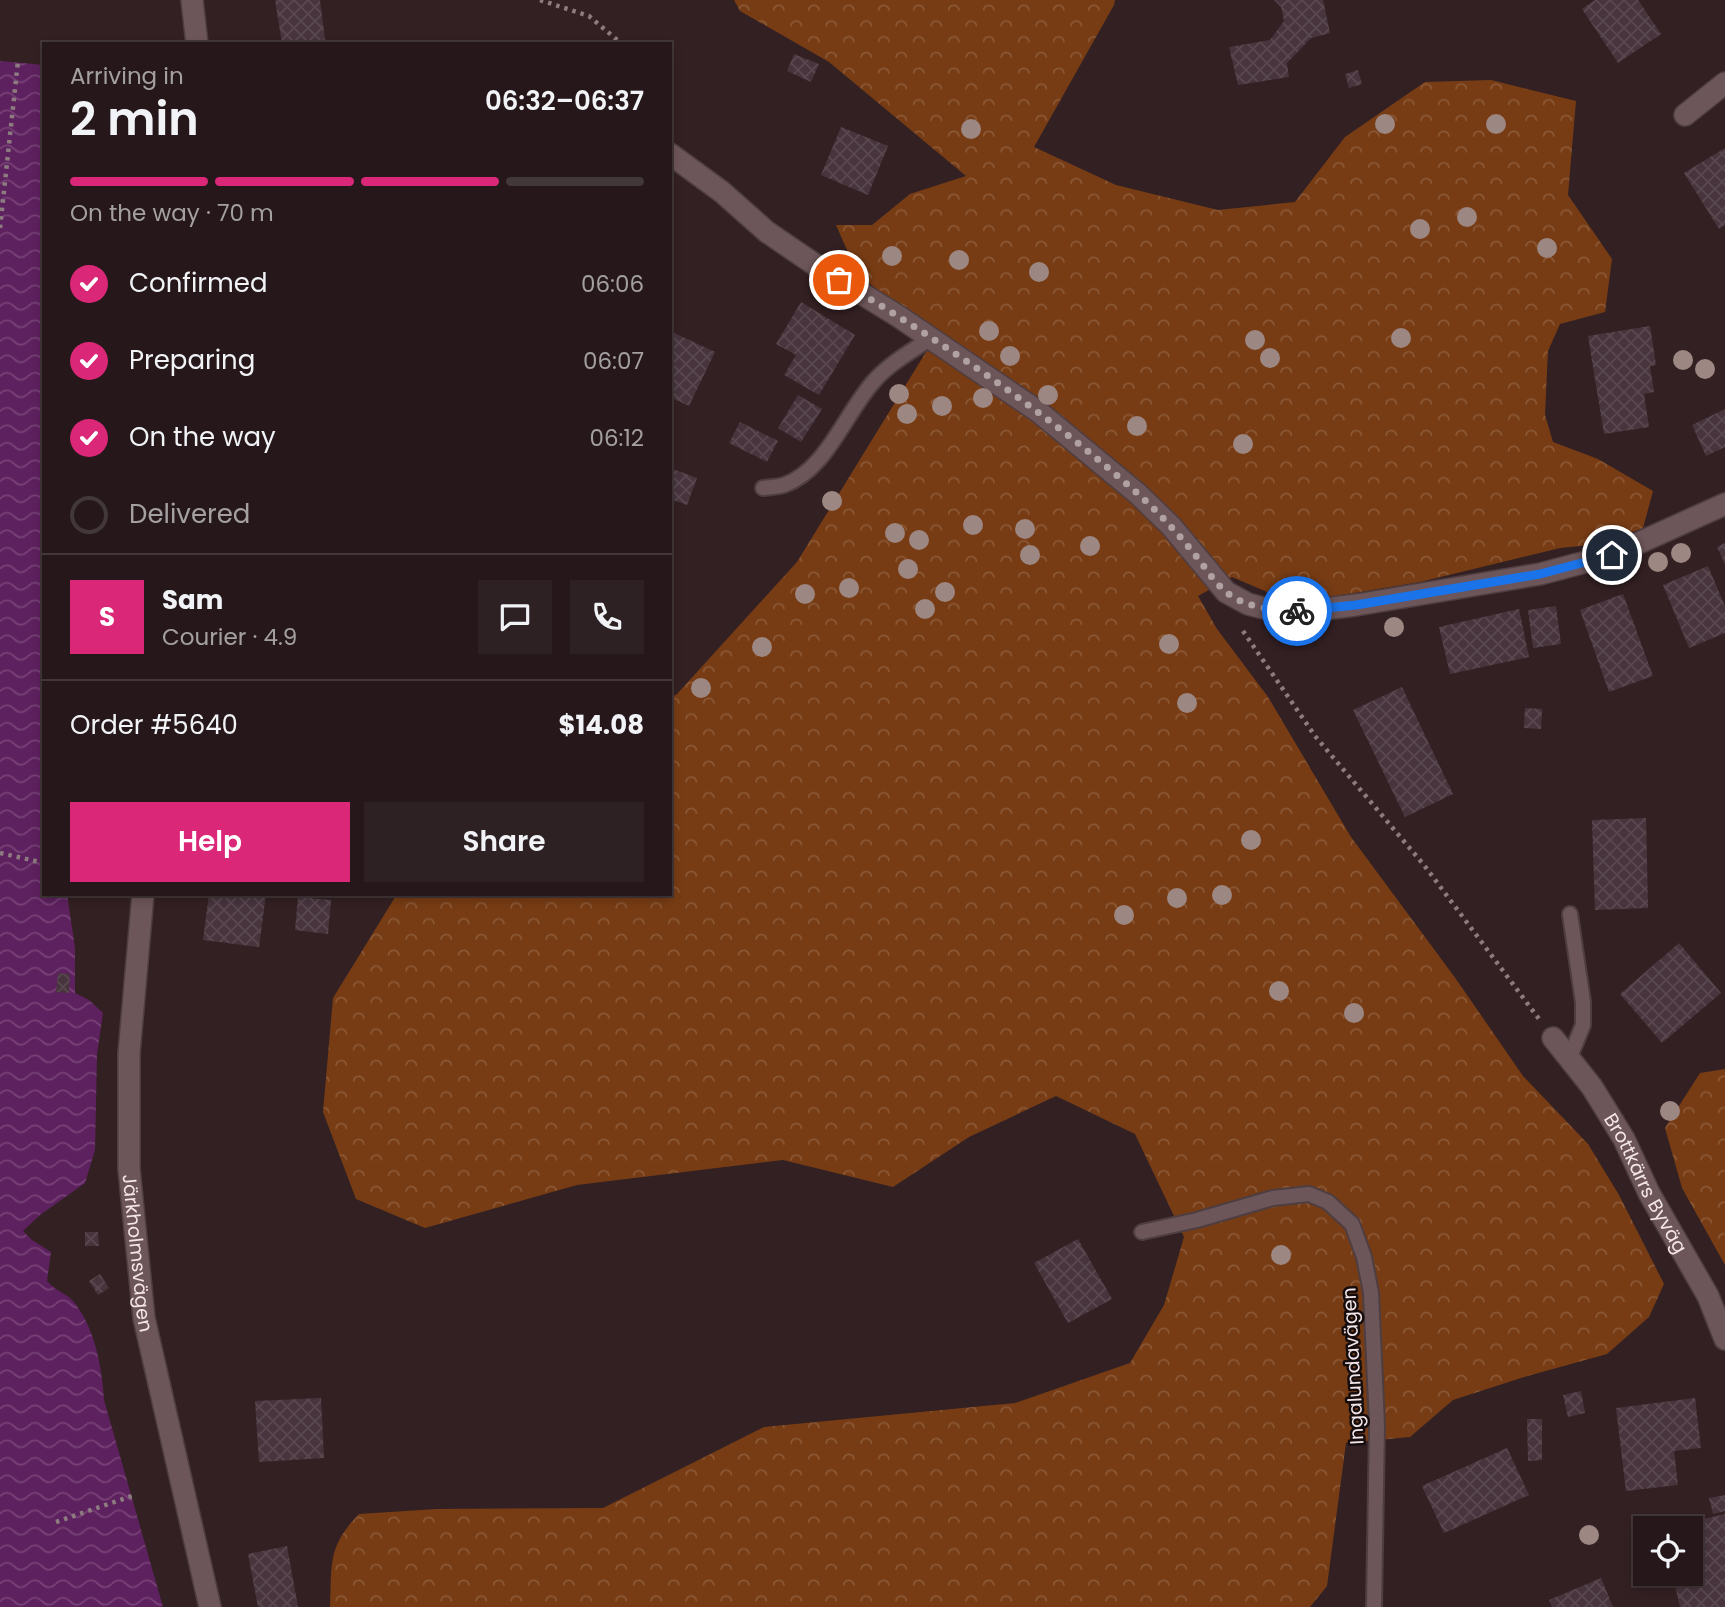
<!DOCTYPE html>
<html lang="en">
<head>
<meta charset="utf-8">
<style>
  :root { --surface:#26181a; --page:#2e2123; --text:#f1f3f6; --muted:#a4a0a2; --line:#423739; --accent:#db2777 }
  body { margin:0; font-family:Poppins,sans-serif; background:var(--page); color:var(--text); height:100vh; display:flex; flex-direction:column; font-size:26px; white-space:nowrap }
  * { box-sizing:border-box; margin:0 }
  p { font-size:23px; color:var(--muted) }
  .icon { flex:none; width:38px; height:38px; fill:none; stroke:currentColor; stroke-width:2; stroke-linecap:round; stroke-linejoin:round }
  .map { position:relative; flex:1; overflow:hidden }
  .drawer { position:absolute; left:42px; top:42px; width:630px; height:854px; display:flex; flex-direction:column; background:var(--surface); border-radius:0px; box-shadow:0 4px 10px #0003,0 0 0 2px var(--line) }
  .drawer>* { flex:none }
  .controls { position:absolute; left:1633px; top:1516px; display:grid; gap:14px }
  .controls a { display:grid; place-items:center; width:70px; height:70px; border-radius:0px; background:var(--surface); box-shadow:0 4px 10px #0003,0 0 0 2px var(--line); font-size:35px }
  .pin { position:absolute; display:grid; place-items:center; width:60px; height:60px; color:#fff; margin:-30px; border:4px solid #fff; border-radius:50%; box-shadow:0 2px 7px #0007 }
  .courier { position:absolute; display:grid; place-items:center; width:70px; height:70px; margin:-35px; border:5px solid #1a73e8; border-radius:50%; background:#fff; color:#222; box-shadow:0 2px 9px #0007 }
  .summary em { font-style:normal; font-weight:600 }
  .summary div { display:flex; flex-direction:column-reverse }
  .summary { display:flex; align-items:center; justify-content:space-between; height:119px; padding:0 28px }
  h1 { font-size:46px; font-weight:600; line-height:52px }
  .bar { display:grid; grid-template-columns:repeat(4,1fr); gap:10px 7px; align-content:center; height:84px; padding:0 28px }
  .bar i { height:9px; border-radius:5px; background:var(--line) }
  .bar .active { background:var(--accent) }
  .bar p { grid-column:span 4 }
  .line { display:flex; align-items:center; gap:18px; padding:0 28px; border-top:2px solid var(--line) }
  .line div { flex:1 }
  .round { display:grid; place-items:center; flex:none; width:74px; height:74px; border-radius:0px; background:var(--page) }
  ol { padding:0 28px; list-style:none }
  li { display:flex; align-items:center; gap:21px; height:77px }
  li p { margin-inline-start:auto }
  li .icon { padding:7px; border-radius:50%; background:var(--accent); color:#fff; stroke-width:4 }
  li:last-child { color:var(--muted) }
  li i { width:38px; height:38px; border:4px solid var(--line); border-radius:50% }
  .cta { display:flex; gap:14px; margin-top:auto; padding:14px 28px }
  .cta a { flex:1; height:80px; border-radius:0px; background:var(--accent); color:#fff; font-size:28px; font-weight:600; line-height:80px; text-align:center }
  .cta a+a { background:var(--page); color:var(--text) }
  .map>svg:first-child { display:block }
</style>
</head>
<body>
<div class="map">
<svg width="1725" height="1607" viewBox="0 0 1725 1607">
  <defs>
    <pattern id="forest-crowns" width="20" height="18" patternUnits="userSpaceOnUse" patternTransform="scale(1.75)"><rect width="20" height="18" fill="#773c14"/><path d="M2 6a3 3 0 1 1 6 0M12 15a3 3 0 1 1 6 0" fill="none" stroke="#8b5836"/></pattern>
    <pattern id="water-waves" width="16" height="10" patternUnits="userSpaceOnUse" patternTransform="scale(1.75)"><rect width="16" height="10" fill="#5e215f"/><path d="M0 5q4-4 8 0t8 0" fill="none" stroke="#764176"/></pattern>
    <pattern id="building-cross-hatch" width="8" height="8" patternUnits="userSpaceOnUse" patternTransform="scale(1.75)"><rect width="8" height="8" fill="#47343d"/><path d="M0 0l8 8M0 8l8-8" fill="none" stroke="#594850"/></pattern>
  </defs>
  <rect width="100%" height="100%" fill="#332023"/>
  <!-- forest -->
  <g fill="url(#forest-crowns)">
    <path d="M 734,0 L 1115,0 L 1114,5 L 1034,147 L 1116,185 L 1218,210 L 1295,202 L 1345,137 L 1425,82 L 1491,80 L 1576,101 L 1568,195 L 1612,259 L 1605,312 L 1560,324 L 1548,351 L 1545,415 L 1553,442 L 1598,459 L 1653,491 L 1643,528 L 1601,544 L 1560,548 L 1420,582 L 1312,600 L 1279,597 L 1232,577 L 1198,596 L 1217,629 L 1268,697 L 1351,837 L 1456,979 L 1523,1076 L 1588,1144 L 1619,1195 L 1664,1284 L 1649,1317 L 1607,1354 L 1524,1377 L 1453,1400 L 1410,1437 L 1346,1443 L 1327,1586 L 1310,1607 L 330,1607 C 332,1564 327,1547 359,1514 L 437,1509 L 603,1508 L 764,1427 L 1015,1403 L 1130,1363 L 1164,1305 L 1184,1237 L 1135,1134 L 1056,1096 L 969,1137 L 893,1187 L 783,1160 L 577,1185 L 425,1228 L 356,1199 L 323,1112 L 333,998 L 397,894 L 670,894 L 670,698 L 677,694 L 797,562 L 937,334 L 858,275 L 836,225 L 872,225 L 910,194 L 966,176 L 829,62 L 740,11 Z"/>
    <polygon points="1725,1069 1725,1265 1682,1188 1665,1128 1700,1073"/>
  </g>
  <!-- water -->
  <path fill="url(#water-waves)" d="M 0,61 L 44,65 L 44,894 L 67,894 L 75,948 L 75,993 L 89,1000 L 103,1013 L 97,1054 L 95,1150 L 85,1183 L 40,1215 L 23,1231 L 32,1240 L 51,1252 L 47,1281 C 54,1290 66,1293 73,1301 C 95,1327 102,1368 104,1400 L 163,1607 L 0,1607 Z"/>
  <!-- building -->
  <g fill="url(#building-cross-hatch)">
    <polygon points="275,0 320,0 325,40 282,44"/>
    <polygon points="1274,0 1323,0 1330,33 1311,38 1287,63 1289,77 1238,85 1229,47 1270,40 1284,21 1281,7"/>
    <polygon points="1595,0 1638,0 1661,34 1618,63 1582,9"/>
    <polygon points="794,54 819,64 811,82 787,71"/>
    <polygon points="1358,70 1362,84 1349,88 1345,74"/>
    <polygon points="841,127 888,146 868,195 821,175"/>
    <polygon points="1725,148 1725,225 1719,229 1684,173"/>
    <polygon points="801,302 855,335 819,395 784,375 796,355 776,344"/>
    <polygon points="1650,326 1656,365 1650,366 1654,392 1644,394 1649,427 1604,434 1588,336"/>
    <polygon points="670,331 715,352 689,406 670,397"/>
    <polygon points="798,395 822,409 801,442 778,428"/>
    <polygon points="1725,409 1725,447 1706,456 1692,425"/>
    <polygon points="740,422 778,441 767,462 729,443"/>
    <polygon points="670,468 697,478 687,505 670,499"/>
    <polygon points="1725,543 1725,564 1717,547"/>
    <polygon points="1708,566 1725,606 1725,633 1689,648 1663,585"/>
    <polygon points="1623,594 1653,676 1609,692 1580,610"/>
    <polygon points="1556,606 1561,644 1533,648 1528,610"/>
    <polygon points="1519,609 1529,657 1450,674 1439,627"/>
    <polygon points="1402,687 1453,794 1405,817 1353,710"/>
    <polygon points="1525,708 1542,709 1541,729 1524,728"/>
    <polygon points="1646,818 1648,908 1595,910 1592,820"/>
    <polygon points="209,894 266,894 259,947 203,940"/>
    <polygon points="298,897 331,900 328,934 295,930"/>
    <polygon points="1679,943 1721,993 1662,1043 1620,994"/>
    <polygon points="58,973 70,974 69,993 56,992"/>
    <polygon points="85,1232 98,1232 99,1246 85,1246"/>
    <polygon points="1078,1239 1112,1299 1068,1323 1034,1263"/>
    <polygon points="100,1274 109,1288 98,1295 89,1281"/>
    <polygon points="1581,1391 1585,1413 1568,1417 1563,1395"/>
    <polygon points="321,1398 324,1458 259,1462 255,1401"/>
    <polygon points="1695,1398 1701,1448 1674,1451 1678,1485 1626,1491 1616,1408"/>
    <polygon points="1527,1419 1542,1419 1542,1460 1528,1461"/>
    <polygon points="1507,1448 1529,1495 1444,1533 1422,1486"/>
    <polygon points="1725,1495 1725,1511 1713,1514 1709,1498"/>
    <polygon points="1725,1514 1725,1607 1680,1607 1672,1573 1690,1573 1690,1568 1694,1568 1690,1554 1690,1528 1684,1528 1683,1524"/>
    <polygon points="1677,1516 1680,1528 1655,1528 1654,1521"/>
    <polygon points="287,1546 298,1607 258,1607 248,1554"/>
    <polygon points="1601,1578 1613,1607 1552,1607 1549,1600"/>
  </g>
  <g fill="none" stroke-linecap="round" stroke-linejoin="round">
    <!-- lane casing -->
    <g stroke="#4e3e41" stroke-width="18">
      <g id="lane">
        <path d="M 763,488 C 769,487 778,487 784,485 C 827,470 846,411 875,380 C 890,363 912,351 931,338"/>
        <polyline points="1569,1059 1583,1025 1583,1002 1570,914"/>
        <polyline points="1142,1232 1197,1220 1273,1198 1309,1194 1328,1202 1352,1224 1364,1257 1371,1293 1377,1425 1374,1607"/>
      </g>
    </g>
    <!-- street casing -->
    <g stroke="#4e3e41" stroke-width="24">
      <g id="street">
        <polyline points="192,0 197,44"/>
        <polyline points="1685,115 1725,83"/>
        <polyline points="670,154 722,192 767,232 820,268 898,316 1039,412 1138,494 1171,526 1226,592 1248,604 1271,610 1308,611 1356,605 1540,574 1612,555 1725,504"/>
        <path id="s1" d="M 143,894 L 129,1053 L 129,1169 L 144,1318 L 210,1607"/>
        <path id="s2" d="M 1553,1038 L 1592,1087 L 1624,1139 L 1649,1193 L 1708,1296 L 1725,1339"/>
      </g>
    </g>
    <!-- path -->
    <g stroke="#8d7c7f" stroke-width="4.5" stroke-dasharray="3.5 5" stroke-linecap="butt">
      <polyline points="540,0 589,16 622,44"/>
      <polyline points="0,228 18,61"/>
      <polyline points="1243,631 1315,736 1424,865 1539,1019"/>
      <polyline points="0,853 44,863"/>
      <polyline points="56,1522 132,1496"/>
    </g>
    <!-- lane -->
    <use href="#lane" stroke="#6d5659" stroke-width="14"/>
    <!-- street -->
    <use href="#street" stroke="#6d5659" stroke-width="21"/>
  </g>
  <!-- trees -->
  <g fill="#9d8782">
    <circle cx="1385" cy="124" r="10"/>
    <circle cx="1496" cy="124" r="10"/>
    <circle cx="971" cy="129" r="10"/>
    <circle cx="1467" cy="217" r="10"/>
    <circle cx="1420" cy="229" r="10"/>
    <circle cx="1547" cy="248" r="10"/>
    <circle cx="892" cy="256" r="10"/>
    <circle cx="959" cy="260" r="10"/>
    <circle cx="1039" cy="272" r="10"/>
    <circle cx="989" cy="331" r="10"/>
    <circle cx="1401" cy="338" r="10"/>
    <circle cx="1255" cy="340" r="10"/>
    <circle cx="1010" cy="356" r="10"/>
    <circle cx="1270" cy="358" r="10"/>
    <circle cx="1683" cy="360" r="10"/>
    <circle cx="1705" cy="369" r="10"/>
    <circle cx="899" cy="394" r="10"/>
    <circle cx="1048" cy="395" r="10"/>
    <circle cx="983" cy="398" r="10"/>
    <circle cx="942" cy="406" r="10"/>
    <circle cx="907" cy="414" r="10"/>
    <circle cx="1137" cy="426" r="10"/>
    <circle cx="1243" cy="444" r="10"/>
    <circle cx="832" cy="501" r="10"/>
    <circle cx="973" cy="525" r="10"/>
    <circle cx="1025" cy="529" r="10"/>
    <circle cx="895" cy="533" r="10"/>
    <circle cx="919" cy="540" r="10"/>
    <circle cx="1090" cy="546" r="10"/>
    <circle cx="1681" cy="553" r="10"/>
    <circle cx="1030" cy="555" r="10"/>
    <circle cx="1658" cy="562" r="10"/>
    <circle cx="908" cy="569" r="10"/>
    <circle cx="849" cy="588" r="10"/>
    <circle cx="945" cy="592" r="10"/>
    <circle cx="805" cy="594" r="10"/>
    <circle cx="925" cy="609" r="10"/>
    <circle cx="1394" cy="627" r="10"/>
    <circle cx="1169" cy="644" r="10"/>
    <circle cx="762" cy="647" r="10"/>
    <circle cx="701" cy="688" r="10"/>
    <circle cx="1187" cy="703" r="10"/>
    <circle cx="1251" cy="840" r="10"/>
    <circle cx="1222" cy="895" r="10"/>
    <circle cx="1177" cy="898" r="10"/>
    <circle cx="1124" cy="915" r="10"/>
    <circle cx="1279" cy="991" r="10"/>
    <circle cx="1354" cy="1013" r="10"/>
    <circle cx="1670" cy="1111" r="10"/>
    <circle cx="1281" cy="1255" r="10"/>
    <circle cx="1589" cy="1535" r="10"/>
  </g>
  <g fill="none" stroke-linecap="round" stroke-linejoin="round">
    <!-- done -->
    <path stroke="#b0a1a3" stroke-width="7" stroke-dasharray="0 12.6" d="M 839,280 C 944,343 1046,412 1137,493 C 1157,511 1175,530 1192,551 C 1203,564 1213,581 1226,592 C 1246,608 1272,610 1297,611"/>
    <!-- route -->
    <polyline stroke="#1a73e8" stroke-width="9" points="1297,611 1356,605 1540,574 1612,555"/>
  </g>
  <g text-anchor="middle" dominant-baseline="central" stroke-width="5" stroke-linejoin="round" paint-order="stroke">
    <!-- street labels -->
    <g font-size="19" fill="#f4e6e8" stroke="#150c0d">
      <text stroke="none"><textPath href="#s2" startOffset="173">Brottkärrs Byväg</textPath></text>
      <text stroke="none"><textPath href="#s1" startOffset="360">Järkholmsvägen</textPath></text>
      <text transform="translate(1353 1366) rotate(-93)">Ingalundavägen</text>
    </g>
  </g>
</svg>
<div class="controls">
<a><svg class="icon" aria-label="locate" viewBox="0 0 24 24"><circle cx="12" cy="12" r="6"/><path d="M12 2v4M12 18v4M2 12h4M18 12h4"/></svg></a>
</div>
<div class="pin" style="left:839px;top:280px;background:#ea580c"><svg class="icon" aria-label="bag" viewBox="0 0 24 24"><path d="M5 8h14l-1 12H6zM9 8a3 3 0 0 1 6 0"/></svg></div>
<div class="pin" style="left:1612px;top:555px;background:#1f2937"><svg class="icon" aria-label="home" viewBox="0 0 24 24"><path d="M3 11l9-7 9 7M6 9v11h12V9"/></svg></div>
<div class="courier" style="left:1297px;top:611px"><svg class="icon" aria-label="bike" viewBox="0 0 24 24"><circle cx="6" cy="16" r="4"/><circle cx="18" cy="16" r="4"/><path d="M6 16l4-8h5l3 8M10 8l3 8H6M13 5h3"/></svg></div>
<section class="drawer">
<div class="summary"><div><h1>2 min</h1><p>Arriving in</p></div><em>06:32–06:37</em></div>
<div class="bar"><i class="active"></i><i class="active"></i><i class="active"></i><i></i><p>On the way · 70 m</p></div>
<ol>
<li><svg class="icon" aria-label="check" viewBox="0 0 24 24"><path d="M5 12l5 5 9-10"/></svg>Confirmed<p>06:06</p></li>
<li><svg class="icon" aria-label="check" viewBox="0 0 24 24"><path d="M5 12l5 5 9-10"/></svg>Preparing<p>06:07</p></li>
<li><svg class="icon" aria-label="check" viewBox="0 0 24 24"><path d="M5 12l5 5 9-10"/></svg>On the way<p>06:12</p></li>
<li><i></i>Delivered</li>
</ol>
<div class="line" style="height:126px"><b class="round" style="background:var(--accent);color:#fff">S</b><div><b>Sam</b><p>Courier · 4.9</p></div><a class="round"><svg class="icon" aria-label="chat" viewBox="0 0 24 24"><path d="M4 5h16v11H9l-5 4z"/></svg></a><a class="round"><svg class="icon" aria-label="phone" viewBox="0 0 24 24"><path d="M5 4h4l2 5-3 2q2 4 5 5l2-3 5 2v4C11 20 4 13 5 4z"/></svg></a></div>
<div class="line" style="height:91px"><div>Order #5640</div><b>$14.08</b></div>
<div class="cta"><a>Help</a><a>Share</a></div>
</section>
</div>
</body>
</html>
